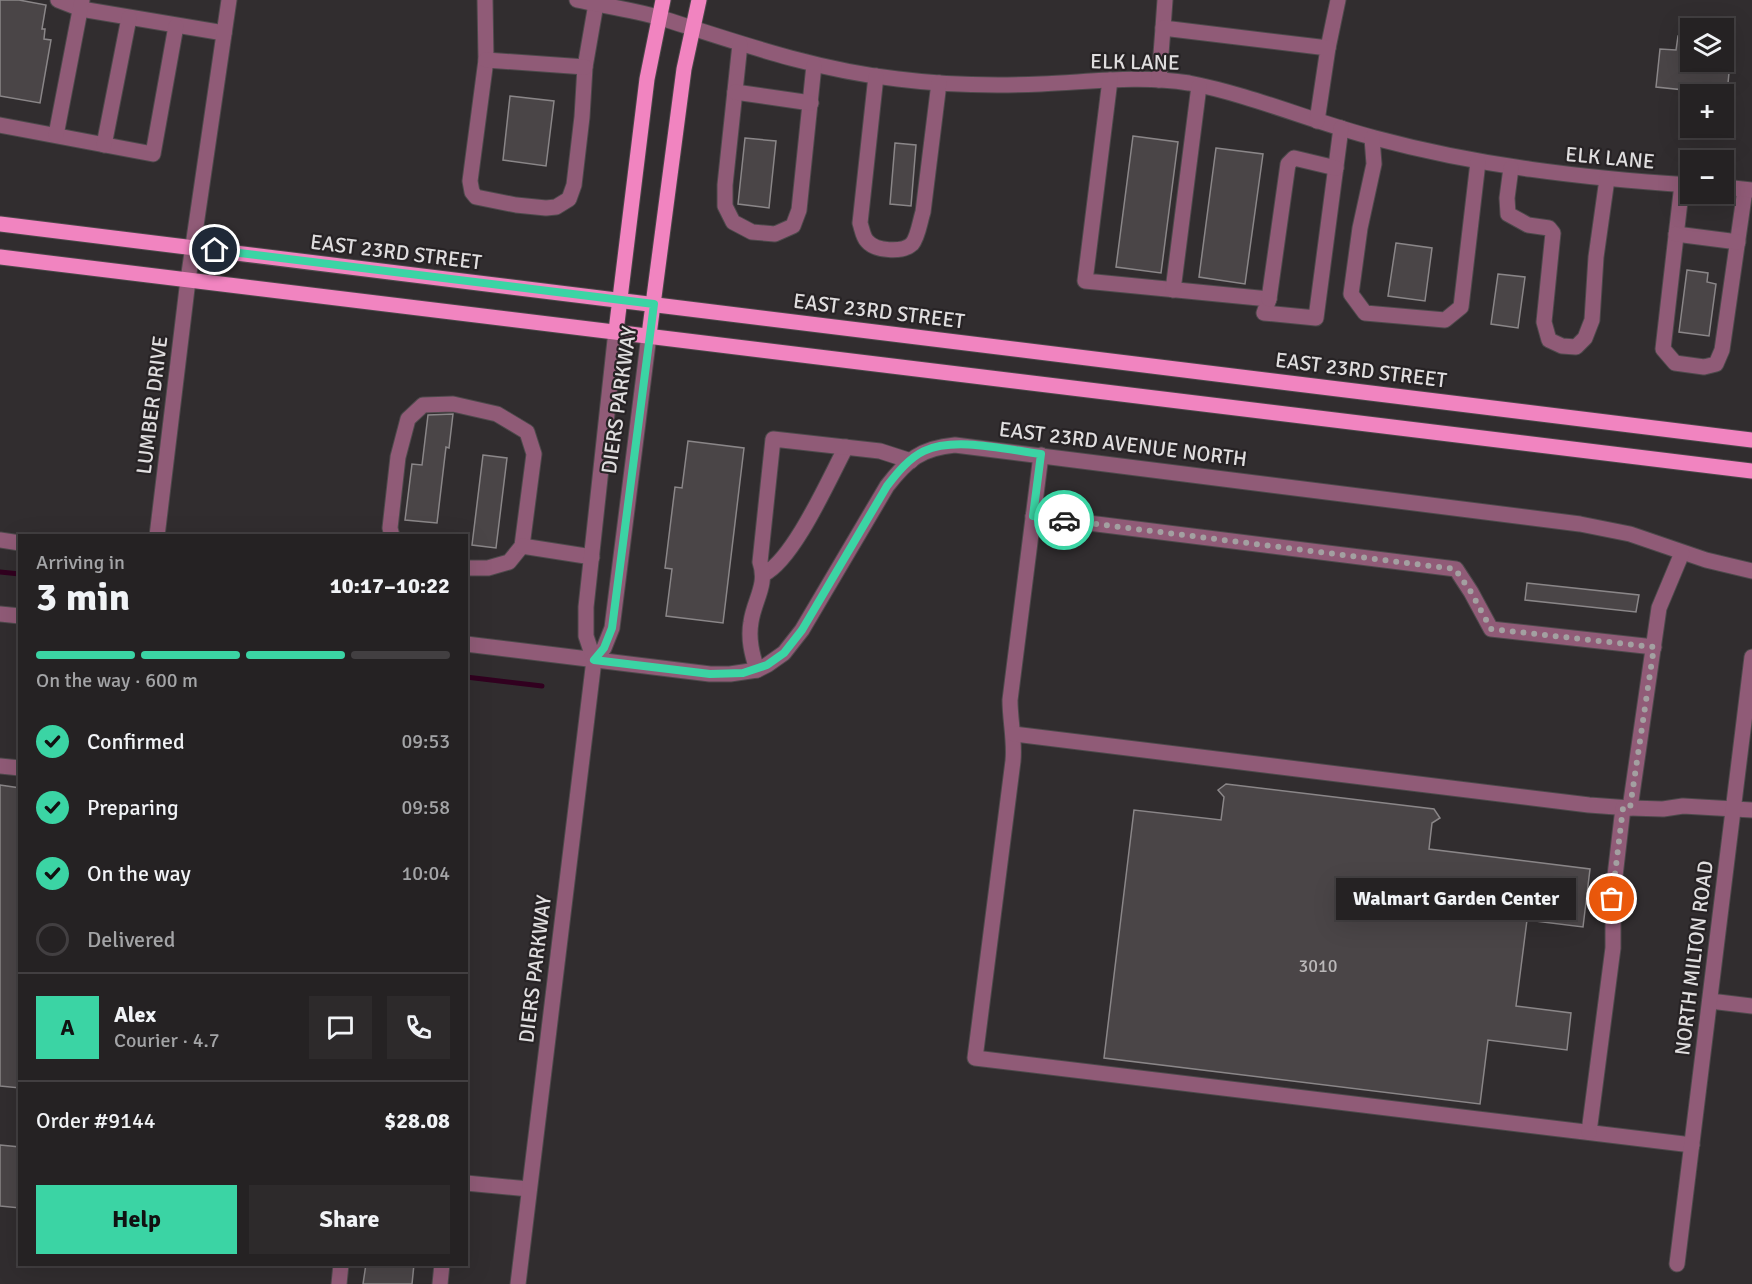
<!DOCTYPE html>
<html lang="en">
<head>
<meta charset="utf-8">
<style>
  :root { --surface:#252223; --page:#2d2a2b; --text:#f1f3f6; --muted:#a3a4a6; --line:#423f41; --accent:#3bd4a4 }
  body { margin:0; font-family:Signika,sans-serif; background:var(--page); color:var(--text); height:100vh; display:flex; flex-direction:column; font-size:22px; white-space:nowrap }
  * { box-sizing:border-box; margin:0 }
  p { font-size:20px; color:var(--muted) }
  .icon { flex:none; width:33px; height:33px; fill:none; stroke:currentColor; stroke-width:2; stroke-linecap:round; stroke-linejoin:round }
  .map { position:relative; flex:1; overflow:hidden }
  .side { position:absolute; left:18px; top:534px; width:450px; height:732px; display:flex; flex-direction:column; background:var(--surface); border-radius:0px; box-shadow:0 6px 24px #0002,0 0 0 2px var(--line) }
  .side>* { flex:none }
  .controls { position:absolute; left:1680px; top:18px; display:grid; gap:12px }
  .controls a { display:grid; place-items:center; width:54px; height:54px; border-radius:0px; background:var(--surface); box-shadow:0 6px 24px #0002,0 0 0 2px var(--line); font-size:30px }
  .pin { position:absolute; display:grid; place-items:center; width:51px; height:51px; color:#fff; margin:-26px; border:3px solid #fff; border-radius:50%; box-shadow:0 2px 6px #0007 }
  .courier { position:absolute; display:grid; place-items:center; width:60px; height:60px; margin:-30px; border:4px solid #3bd4a4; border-radius:50%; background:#fff; color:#222; box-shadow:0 2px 8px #0007 }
  .bubble { position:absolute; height:42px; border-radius:0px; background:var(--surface); box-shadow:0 6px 24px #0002,0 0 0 2px var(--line); font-size:20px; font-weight:800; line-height:42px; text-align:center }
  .summary em { font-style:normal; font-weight:800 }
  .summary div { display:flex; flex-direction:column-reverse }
  .summary { display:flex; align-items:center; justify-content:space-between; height:102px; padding:0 18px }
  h1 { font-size:39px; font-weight:800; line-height:45px }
  .bar { display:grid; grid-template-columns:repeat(4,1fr); gap:9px 6px; align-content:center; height:72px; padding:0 18px }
  .bar i { height:8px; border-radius:4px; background:var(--line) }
  .bar .on { background:var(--accent) }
  .bar p { grid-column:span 4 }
  .line { display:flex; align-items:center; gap:15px; padding:0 18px; border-top:2px solid var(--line) }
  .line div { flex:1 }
  .round { display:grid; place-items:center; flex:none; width:63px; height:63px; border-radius:0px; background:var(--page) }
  ol { padding:0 18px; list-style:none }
  li { display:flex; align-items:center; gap:18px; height:66px }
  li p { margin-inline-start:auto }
  li .icon { padding:6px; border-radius:50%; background:var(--accent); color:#111; stroke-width:4 }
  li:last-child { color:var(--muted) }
  li i { width:33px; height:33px; border:3px solid var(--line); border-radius:50% }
  .cta { display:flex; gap:12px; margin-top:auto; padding:12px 18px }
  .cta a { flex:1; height:69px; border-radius:0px; background:var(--accent); color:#111; font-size:24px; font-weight:800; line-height:69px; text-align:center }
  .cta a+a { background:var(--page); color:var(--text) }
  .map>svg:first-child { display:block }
</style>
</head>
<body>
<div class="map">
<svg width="1752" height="1284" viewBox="0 0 1752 1284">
  <rect width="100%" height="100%" fill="#312d2f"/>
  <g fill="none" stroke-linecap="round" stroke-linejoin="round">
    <!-- stream -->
    <g stroke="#31001f" stroke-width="5">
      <polyline points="0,572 20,574"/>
      <polyline points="466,677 542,686"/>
    </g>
  </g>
  <!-- building -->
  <g fill="#4a4547" stroke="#8a8688" stroke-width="1.5">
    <polygon points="0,0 19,0 46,5 42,29 45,29 44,39 51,40 40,103 0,96"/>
    <polygon points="1678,36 1690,38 1690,62 1730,62 1727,94 1683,94 1684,90 1656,87 1660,49 1676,50"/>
    <polygon points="510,96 554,101 546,166 503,160"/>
    <polygon points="1133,136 1178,142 1161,273 1116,267"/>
    <polygon points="745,138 776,141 769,208 738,204"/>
    <polygon points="895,143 916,145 911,206 890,204"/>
    <polygon points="1216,148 1263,154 1245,284 1199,277"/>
    <polygon points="1396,243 1432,248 1425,301 1388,296"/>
    <polygon points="1687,270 1708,273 1707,282 1716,284 1709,336 1679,332"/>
    <polygon points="1498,274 1525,277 1518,328 1491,324"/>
    <polygon points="453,414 449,448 446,447 437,523 405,520 412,464 422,465 428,415"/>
    <polygon points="688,441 744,448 723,623 666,616 672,569 665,568 675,487 682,488"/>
    <polygon points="483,455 507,458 496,548 472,545"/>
    <polygon points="1527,583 1639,595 1636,612 1525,600"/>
    <polygon points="1226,784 1434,809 1440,818 1432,823 1429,849 1590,869 1583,927 1527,920 1516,1006 1571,1013 1567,1050 1488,1040 1480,1104 1104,1058 1134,810 1221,820 1224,797 1218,790"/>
    <polygon points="0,785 20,788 20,1088 0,1086"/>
    <polygon points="0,1145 20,1147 20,1208 0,1206"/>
    <polygon points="366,1264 414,1264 412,1284 363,1284"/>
  </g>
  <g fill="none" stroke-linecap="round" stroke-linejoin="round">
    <!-- minor casing -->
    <g stroke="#4d494b" stroke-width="17">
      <g id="minor">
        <polyline points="58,0 81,9 224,33"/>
        <polyline points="485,0 486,60 470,181 472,192 476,197 516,205 546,208 556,207 569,199 574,185 582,117 585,67 596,4"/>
        <path d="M 577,0 C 605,6 634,10 661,18 C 739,43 816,70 898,79 C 945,85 993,86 1041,84 C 1090,82 1140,75 1189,83 C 1252,95 1313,122 1375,138 C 1479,166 1583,178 1690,185"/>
        <polyline points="1163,28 1165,0"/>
        <polyline points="740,44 725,185 725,206 733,222 752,232 775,234 793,226 799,210 814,65"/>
        <polyline points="1328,48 1338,0"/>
        <polyline points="486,60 585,67"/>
        <path d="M 876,76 L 860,223 C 862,229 863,237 867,241 C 875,251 902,253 912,244 C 918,237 920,221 923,212 L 939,83"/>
        <polyline points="1110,80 1085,281 1269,299 1264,313 1316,318 1341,128"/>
        <polyline points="1159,80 1163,28 1328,48 1317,121"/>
        <polyline points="735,92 811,103"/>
        <polyline points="0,125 153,154 176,26"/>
        <polyline points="56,135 82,0"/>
        <polyline points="1372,138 1374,164 1360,228 1351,294 1365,313 1445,320 1461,307 1478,162"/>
        <polyline points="104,145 129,18"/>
        <polyline points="1511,168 1507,198 1508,214 1528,225 1549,228 1553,233 1544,322 1549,340 1562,346 1576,347 1585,338 1592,320 1596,257 1607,179"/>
        <polyline points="1682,184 1663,349 1675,363 1704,367 1716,364 1722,350 1745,190"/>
        <polyline points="1724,187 1752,190"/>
        <polyline points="1676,234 1738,242"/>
        <polyline points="1173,290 1199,86"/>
        <polyline points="1269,299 1288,164 1294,158 1336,168"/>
        <path d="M 1041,455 L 1010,700 C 1010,721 1015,740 1013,761 L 975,1058 L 1692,1145"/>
        <polyline points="1033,516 1456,569 1471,592 1491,629 1654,647"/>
        <polyline points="157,536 188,280 229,0"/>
        <polyline points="392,536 390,528 398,457 408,419 423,405 453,404 497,414 527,432 534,454 522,546 509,562 488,568 466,568"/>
        <polyline points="0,540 20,543"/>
        <polyline points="522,546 592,557"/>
        <path d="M 764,574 C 794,559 829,479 846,447"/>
        <polyline points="0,614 20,616"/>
        <path d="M 466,644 L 710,674 L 730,674 L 757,670 L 767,665 L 784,653 L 802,630 L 887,486 C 907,460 921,448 955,445 L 1580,524 L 1630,534 L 1706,560 L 1752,571"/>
        <polyline points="594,660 586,636 586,607 616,331"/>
        <path d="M 757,670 C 752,654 748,639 751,622 C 754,600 768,585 760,562 L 773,439 L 880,451 L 911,461"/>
        <polyline points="1014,734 1589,805 1630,808 1663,809 1683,806 1752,810"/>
        <polyline points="0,766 20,768"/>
        <polyline points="1630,808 1659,608 1682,553"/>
        <polyline points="1710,1001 1752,1006"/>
        <polyline points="1589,1132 1613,948 1613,893 1623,808"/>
        <polyline points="466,1183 529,1189"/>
        <polyline points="1677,1264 1752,657"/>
        <polyline points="339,1284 341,1264"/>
        <polyline points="440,1284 442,1264"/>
        <polyline points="518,1284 594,660 604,648 612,628 649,335"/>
      </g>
    </g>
    <!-- major casing -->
    <g stroke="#4d494b" stroke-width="17">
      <g id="major">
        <polyline points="0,224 1752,440"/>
        <polyline points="0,257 1752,471"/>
        <polyline points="616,331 647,79 663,0"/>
        <polyline points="649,335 684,69 699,0"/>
      </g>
    </g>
    <!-- minor -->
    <use href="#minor" stroke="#905b77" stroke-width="15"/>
    <!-- major -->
    <use href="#major" stroke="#f184c0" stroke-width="15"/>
  </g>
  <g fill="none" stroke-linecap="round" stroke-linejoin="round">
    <!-- done -->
    <polyline stroke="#a3a0a1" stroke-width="6" stroke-dasharray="0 10.8" points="1064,520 1455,569 1471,592 1491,629 1654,647 1630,808 1623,808 1612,899"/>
    <!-- route -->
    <path stroke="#3bd4a4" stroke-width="8" d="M 215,250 L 654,304 L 612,628 L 604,648 L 594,660 L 710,674 L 743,673 L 767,665 L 784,653 L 802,630 L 887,486 C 897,473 909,458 924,451 C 955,436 1008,450 1041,454 L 1033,516 L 1064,520"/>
  </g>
  <g text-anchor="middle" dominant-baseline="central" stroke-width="4.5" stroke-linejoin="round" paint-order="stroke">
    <!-- number labels -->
    <g font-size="18" fill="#bab8b9">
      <text x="1318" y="966">3010</text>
    </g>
    <!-- street labels -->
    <g font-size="21" fill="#e0dedf" stroke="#272325">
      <text transform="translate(1135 62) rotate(1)">ELK LANE</text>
      <text transform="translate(1610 158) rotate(5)">ELK LANE</text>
      <text transform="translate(396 252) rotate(7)">EAST 23RD STREET</text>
      <text transform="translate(879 311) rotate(7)">EAST 23RD STREET</text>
      <text transform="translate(1361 370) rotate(7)">EAST 23RD STREET</text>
      <text transform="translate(619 400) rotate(-82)">DIERS PARKWAY</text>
      <text transform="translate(152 405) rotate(-83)">LUMBER DRIVE</text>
      <text transform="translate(1123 444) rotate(7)">EAST 23RD AVENUE NORTH</text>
      <text transform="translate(1694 958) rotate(-83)">NORTH MILTON ROAD</text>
      <text transform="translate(535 969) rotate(-83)">DIERS PARKWAY</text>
    </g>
  </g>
</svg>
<div class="controls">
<a><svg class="icon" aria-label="layers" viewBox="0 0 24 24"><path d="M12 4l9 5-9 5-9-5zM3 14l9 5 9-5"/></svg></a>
<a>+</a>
<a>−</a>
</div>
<div class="pin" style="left:1612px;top:899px;background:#ea580c"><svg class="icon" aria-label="bag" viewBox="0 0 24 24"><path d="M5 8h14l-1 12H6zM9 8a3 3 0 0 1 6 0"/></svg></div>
<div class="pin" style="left:215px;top:250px;background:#1f2937"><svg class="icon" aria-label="home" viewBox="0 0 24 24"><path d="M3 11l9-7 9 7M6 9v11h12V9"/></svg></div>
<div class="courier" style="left:1064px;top:520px"><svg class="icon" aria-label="car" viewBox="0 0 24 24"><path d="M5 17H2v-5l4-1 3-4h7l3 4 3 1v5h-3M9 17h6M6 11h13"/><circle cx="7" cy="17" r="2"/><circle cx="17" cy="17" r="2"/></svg></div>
<div class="bubble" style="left:1336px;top:878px;width:240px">Walmart Garden Center</div>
<section class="side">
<div class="summary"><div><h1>3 min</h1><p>Arriving in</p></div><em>10:17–10:22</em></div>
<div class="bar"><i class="on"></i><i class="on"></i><i class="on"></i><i></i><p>On the way · 600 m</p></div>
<ol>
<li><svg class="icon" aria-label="check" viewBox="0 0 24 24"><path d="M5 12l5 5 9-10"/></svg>Confirmed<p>09:53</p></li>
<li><svg class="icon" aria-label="check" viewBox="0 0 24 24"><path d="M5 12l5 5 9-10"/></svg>Preparing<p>09:58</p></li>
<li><svg class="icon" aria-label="check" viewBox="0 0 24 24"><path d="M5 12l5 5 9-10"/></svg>On the way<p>10:04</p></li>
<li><i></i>Delivered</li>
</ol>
<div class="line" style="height:108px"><b class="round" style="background:var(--accent);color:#111">A</b><div><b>Alex</b><p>Courier · 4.7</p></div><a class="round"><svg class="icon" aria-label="chat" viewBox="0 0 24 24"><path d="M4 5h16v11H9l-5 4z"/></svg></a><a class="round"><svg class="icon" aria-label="phone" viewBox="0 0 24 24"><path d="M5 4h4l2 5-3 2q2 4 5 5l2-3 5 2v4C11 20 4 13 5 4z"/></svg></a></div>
<div class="line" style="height:78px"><div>Order #9144</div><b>$28.08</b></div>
<div class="cta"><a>Help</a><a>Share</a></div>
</section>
</div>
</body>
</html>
